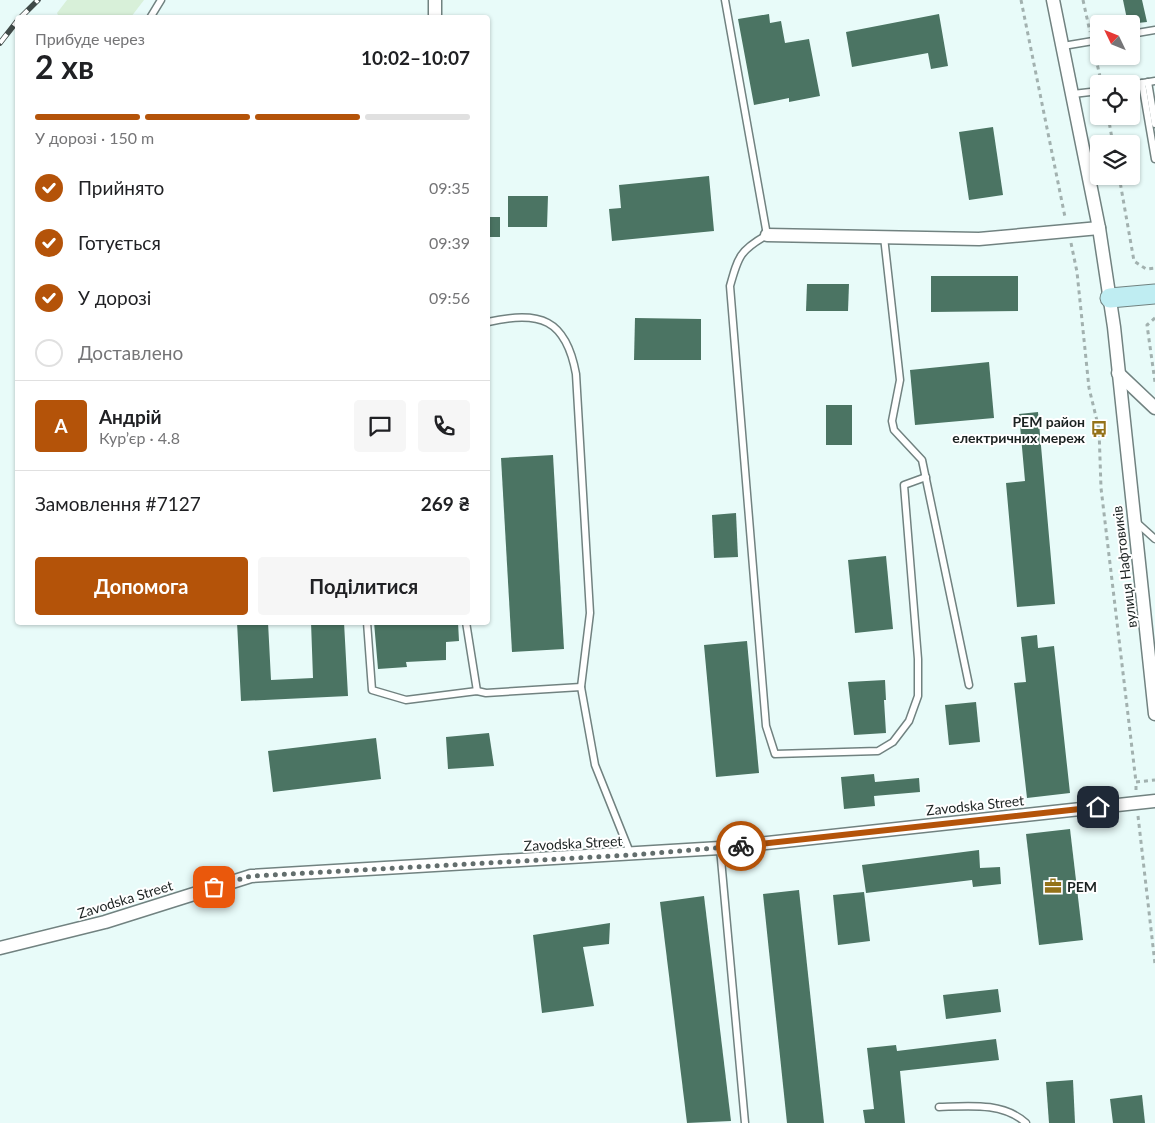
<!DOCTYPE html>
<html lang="uk">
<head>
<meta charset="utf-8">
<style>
  :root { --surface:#fff; --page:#f6f6f6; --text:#202124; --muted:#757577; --line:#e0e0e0; --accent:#b45309 }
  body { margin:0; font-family:Lato,sans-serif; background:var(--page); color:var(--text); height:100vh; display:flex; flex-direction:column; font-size:19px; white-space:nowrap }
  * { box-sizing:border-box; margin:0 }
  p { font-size:16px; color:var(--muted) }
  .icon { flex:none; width:28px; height:28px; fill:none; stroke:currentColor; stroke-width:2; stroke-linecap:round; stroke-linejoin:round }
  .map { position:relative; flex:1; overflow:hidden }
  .side { position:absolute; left:15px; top:15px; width:475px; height:610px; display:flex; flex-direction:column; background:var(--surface); border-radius:5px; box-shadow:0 1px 4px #0004 }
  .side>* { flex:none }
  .needle { width:32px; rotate:313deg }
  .controls { position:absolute; left:1090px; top:15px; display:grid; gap:10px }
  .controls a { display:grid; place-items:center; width:50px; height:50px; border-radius:5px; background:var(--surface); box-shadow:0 1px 4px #0004; font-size:25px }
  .pin { position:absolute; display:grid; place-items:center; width:42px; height:42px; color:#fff; margin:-21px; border-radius:10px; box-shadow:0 2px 8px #0006 }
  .courier { position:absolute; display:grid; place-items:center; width:50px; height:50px; margin:-25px; border:4px solid #b45309; border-radius:50%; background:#fff; color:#222; box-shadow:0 1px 6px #0007 }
  .head em { font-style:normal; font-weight:700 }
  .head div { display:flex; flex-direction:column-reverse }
  .head { display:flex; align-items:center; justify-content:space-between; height:85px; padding:0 20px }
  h1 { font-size:32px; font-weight:700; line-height:38px }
  .bar { display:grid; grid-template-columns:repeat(4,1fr); gap:8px 5px; align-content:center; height:60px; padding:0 20px }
  .bar i { height:6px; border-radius:4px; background:var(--line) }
  .bar .current { background:var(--accent) }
  .bar p { grid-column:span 4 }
  .line { display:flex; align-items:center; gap:12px; padding:0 20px; border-top:1px solid var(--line) }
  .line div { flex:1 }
  .round { display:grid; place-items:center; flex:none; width:52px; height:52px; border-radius:5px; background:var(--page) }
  ol { padding:0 20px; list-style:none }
  li { display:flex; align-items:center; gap:15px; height:55px }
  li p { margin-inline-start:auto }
  li .icon { padding:5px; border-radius:50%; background:var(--accent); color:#fff; stroke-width:4 }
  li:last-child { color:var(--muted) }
  li i { width:28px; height:28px; border:2px solid var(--line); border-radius:50% }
  .cta { display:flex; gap:10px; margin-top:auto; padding:10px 20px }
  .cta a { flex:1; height:58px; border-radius:5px; background:var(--accent); color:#fff; font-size:20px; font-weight:700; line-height:58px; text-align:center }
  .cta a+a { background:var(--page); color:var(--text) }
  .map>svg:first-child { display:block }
</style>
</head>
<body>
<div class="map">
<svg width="1155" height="1123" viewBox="0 0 1155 1123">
  <rect width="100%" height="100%" fill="#e8fbf9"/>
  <!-- green -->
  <polygon fill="#d8f0d9" points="67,0 144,0 131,17 59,17 57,13"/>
  <!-- building -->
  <g fill="#4b7463">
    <polygon points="1123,0 1142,0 1147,22 1128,24"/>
    <polygon points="769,14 770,23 781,21 785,43 809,39 820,96 789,102 789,98 754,105 738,19"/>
    <polygon points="939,14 948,66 931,69 928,53 852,67 846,32"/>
    <polygon points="993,127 1003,195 969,200 959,132"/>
    <polygon points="709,176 714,231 612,241 609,209 621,208 619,185"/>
    <polygon points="508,196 548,196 547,227 508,227"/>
    <rect x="488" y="217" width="12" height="20"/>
    <polygon points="931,276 1018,276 1018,311 931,312"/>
    <polygon points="807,284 849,284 848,311 806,311"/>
    <polygon points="635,318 701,319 701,360 634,360"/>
    <polygon points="989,362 994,418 915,425 910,370"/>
    <rect x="826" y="405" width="26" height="40"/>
    <polygon points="1038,412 1055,604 1017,607 1006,483 1025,481 1019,414"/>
    <polygon points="553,455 564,649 512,652 501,458"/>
    <polygon points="736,513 738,557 714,558 712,515"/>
    <polygon points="886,556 893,629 855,633 848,560"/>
    <polygon points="237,622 268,622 271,680 313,678 311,622 344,622 348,696 241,701"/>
    <polygon points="374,622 458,622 459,641 446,642 446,660 406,662 407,667 378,669"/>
    <polygon points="1037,635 1038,648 1054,646 1070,793 1027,798 1014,683 1026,682 1021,637"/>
    <polygon points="747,641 759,773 716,777 704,645"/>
    <polygon points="885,680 886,700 884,700 886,733 854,735 848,682"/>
    <polygon points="976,702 980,742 949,745 945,705"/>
    <polygon points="489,733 494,766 448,769 446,737"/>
    <polygon points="376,738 381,779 273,792 268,751"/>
    <polygon points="874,774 875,782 919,778 920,792 874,796 875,806 844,809 841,777"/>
    <polygon points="1070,829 1083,940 1039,945 1026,834"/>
    <polygon points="979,850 980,868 1000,867 1001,884 973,887 972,880 866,893 862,865"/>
    <polygon points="799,890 824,1123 787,1123 763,894"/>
    <polygon points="864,892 870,941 838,945 833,895"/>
    <polygon points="704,896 731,1121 687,1123 660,902"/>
    <polygon points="610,923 609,944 583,947 594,1006 542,1013 533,935"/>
    <polygon points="998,989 1001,1012 946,1019 943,995"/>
    <polygon points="996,1039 999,1060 900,1071 905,1123 865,1123 863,1110 874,1109 867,1048 896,1045 897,1051"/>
    <polygon points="1073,1080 1075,1123 1049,1123 1046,1082"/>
    <polygon points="1142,1095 1145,1123 1113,1123 1110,1099"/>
  </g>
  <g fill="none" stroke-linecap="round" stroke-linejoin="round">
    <!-- service casing -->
    <g stroke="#718280" stroke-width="9">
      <g id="service">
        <path d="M 725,0 L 767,235 C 740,250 738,257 730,286 L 766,726 L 775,754 L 878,751 L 893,742 L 909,721 L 918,696 L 918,659 L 904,485 L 926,477"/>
        <polyline points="150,18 161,0"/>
        <polyline points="1131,34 1155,30"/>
        <polyline points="1063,46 1099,40"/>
        <polyline points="1148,82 1155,124"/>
        <polyline points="1142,83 1155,159"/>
        <polyline points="1131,85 1155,81"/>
        <polyline points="1073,94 1099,91"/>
        <polyline points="884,237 900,380 892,421 894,430 922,460 969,685"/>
        <path d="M 488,322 C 540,310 566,319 576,374 L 590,613 L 581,687 L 595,765 L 631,855"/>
        <polyline points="1135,521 1155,539"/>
        <polyline points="367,622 372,690 406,700 477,691 486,693 581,687"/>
        <polyline points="466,622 477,691"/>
        <polyline points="720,848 745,1123"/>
        <path d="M 939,1107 C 969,1106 1003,1102 1026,1123"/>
      </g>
    </g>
    <!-- minor casing -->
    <g stroke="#718280" stroke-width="15">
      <g id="minor">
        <polyline points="1053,0 1099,228 1114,327 1155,714"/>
        <polyline points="435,18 435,0"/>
        <polyline points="767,235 979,239 1099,228"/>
        <polyline points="1118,373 1155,408"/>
        <polyline points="0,948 105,922 251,876 720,848 1155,801"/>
      </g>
    </g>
    <!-- secondary casing -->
    <g stroke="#718280" stroke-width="21">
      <polyline id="secondary" points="1110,298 1155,294"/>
    </g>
    <!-- path -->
    <g stroke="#a2b1af" stroke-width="3" stroke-dasharray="4 4" stroke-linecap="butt">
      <polyline points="1021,0 1065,217"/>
      <polyline points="1083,0 1090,32"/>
      <polyline points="1094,50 1101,81"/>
      <polyline points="1108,116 1113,144"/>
      <polyline points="1119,176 1134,261 1146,269 1155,268"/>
      <polyline points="1071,243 1077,272 1089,388 1099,429 1101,488 1136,782"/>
      <polyline points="1155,318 1147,325 1155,382"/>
      <polyline points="1136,790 1136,782 1155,780"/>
      <polyline points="1138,816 1155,964"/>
    </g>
    <!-- service -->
    <use href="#service" stroke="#fff" stroke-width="6"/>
    <!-- minor -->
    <use href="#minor" stroke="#fff" stroke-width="12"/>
    <!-- secondary -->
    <use href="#secondary" stroke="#bfedf2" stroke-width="19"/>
    <!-- rail casing -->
    <g stroke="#404a48" stroke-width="5.5">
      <g id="rail">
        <polyline points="20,18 38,0"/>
        <polyline points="0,43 18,20"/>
      </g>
    </g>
    <!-- rail -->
    <use href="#rail" stroke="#fff" stroke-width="4" stroke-dasharray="11" stroke-linecap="butt"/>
  </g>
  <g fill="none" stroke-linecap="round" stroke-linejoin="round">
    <!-- done -->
    <polyline stroke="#636e6d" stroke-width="5" stroke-dasharray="0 9" points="214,887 251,876 631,855 741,846"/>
    <!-- route -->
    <polyline stroke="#b45309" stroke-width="6" points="741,846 1098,807"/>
  </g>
  <!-- icons -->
  <defs>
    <g id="bus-bare" transform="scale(1.35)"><path d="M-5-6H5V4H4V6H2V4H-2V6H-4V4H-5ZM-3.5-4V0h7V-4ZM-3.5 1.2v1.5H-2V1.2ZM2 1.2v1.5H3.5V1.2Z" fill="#947219" stroke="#fff" stroke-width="2.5" paint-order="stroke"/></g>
    <g id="office-bare" transform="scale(1.35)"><path d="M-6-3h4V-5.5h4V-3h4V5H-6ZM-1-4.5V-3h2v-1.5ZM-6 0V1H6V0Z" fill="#947219" stroke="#fff" stroke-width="2.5" paint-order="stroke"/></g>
  </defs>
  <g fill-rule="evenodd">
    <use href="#bus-bare" x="1099" y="429"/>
    <use href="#office-bare" x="1053" y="886"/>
  </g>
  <g text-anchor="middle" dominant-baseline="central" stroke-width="4" stroke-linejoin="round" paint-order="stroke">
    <!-- poi labels -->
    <g font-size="14" font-weight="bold" fill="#1b2221" stroke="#fff" text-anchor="end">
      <text x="1085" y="421">РЕМ район<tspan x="1085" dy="16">електричних мереж</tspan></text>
      <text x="1067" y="886" text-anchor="start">РЕМ</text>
    </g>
    <!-- street labels -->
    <g font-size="14" fill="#1b2221" stroke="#fff">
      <text transform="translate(1124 567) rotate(-97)">вулиця Нафтовиків</text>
      <text transform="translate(975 805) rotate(-6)">Zavodska Street</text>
      <text transform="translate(573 843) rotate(-3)">Zavodska Street</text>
      <text transform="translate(125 899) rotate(-17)">Zavodska Street</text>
    </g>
  </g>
</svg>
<div class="controls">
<a><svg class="needle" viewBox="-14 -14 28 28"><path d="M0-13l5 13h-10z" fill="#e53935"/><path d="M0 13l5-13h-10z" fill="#757577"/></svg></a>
<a><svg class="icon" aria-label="locate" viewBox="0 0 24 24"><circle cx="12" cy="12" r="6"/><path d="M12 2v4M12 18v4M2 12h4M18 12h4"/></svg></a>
<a><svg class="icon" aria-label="layers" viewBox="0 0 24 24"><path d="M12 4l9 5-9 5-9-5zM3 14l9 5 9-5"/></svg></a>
</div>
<div class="pin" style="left:214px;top:887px;background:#ea580c"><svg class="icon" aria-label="bag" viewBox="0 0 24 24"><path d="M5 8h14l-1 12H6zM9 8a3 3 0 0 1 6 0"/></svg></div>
<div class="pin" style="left:1098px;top:807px;background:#1f2937"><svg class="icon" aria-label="home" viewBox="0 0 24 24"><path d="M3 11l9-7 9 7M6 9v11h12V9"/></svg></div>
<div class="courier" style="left:741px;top:846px"><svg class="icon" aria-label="bike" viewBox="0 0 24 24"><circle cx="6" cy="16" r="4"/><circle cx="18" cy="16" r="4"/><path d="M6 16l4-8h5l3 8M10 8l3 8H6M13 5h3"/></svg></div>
<section class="side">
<div class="head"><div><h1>2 хв</h1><p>Прибуде через</p></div><em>10:02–10:07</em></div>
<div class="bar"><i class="current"></i><i class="current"></i><i class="current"></i><i></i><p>У дорозі · 150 m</p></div>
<ol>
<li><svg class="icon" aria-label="check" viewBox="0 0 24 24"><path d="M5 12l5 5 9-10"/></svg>Прийнято<p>09:35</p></li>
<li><svg class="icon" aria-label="check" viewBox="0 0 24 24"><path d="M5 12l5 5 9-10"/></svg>Готується<p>09:39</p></li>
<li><svg class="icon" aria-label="check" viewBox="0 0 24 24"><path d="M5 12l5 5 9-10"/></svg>У дорозі<p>09:56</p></li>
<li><i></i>Доставлено</li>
</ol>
<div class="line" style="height:90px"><b class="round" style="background:var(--accent);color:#fff">А</b><div><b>Андрій</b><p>Кур’єр · 4.8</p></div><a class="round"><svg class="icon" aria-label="chat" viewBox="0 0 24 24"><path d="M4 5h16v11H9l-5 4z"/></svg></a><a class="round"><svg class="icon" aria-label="phone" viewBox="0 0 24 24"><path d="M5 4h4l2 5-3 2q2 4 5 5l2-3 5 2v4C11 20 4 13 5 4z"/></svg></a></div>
<div class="line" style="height:65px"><div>Замовлення #7127</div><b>269 ₴</b></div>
<div class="cta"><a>Допомога</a><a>Поділитися</a></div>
</section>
</div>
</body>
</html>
